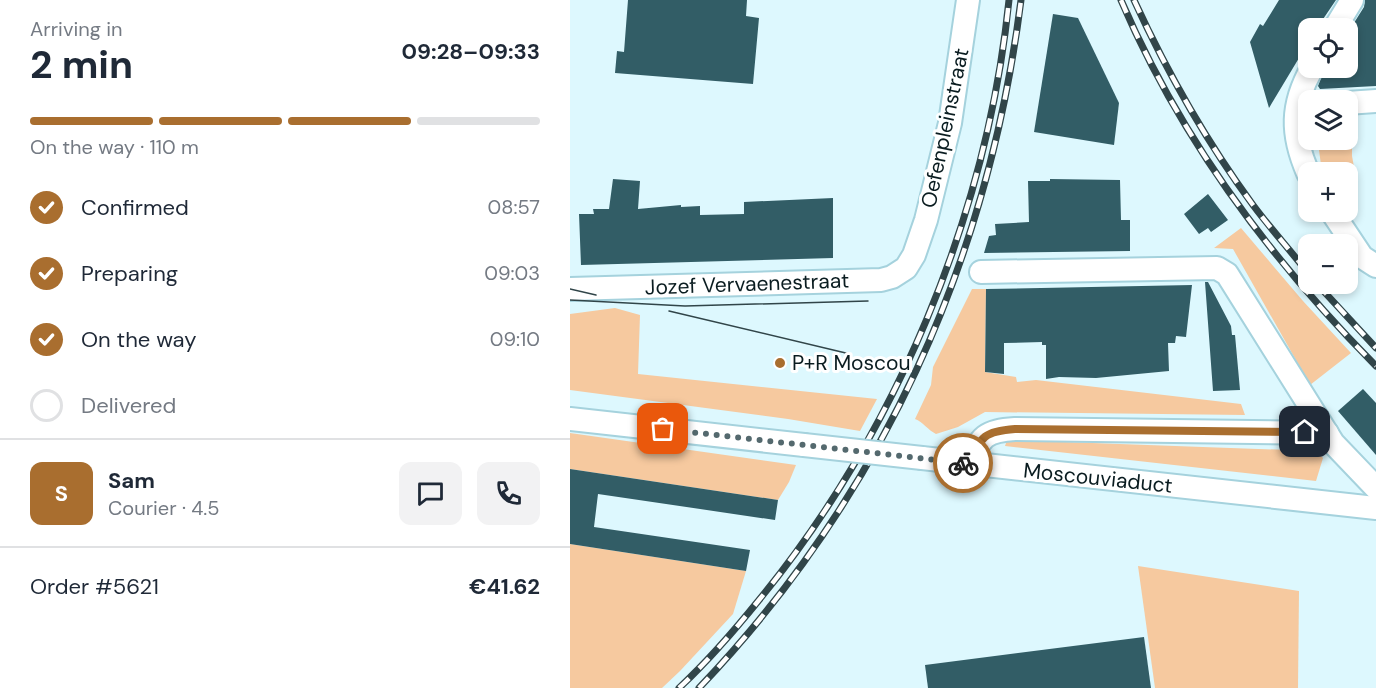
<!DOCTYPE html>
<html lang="en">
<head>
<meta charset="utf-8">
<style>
  :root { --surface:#fff; --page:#f2f2f3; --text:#1f2937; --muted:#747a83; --line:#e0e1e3; --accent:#a96e2f }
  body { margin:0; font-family:"DM Sans",sans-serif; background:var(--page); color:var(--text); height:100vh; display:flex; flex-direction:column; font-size:22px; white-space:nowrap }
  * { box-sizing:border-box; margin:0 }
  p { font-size:20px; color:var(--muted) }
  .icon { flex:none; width:33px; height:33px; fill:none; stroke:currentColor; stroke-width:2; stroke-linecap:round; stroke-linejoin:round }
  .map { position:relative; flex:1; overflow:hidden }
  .side { display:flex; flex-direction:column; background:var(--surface); width:570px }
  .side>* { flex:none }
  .fabs { position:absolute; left:728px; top:18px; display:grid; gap:12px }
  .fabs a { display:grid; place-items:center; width:60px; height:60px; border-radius:12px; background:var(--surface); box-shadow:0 3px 9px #0003; font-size:30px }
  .pin { position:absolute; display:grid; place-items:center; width:51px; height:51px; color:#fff; margin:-26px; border-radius:12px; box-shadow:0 3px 9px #0006 }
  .courier { position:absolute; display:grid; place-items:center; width:60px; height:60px; margin:-30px; border:4px solid #a96e2f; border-radius:50%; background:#fff; color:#222; box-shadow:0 2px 8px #0007 }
  .summary em { font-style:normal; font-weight:700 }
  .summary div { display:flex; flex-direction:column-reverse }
  .summary { display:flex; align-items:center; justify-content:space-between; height:102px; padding:0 30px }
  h1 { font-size:39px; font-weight:700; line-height:45px }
  .bar { display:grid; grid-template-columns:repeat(4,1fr); gap:9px 6px; align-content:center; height:72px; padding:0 30px }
  .bar i { height:8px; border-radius:4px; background:var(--line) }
  .bar .on { background:var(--accent) }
  .bar p { grid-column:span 4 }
  .line { display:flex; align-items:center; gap:15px; padding:0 30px; border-top:2px solid var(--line) }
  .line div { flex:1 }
  .round { display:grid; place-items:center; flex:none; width:63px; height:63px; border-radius:12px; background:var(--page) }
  ol { padding:0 30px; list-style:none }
  li { display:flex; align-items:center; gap:18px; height:66px }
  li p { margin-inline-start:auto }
  li .icon { padding:6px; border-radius:50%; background:var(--accent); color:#fff; stroke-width:4 }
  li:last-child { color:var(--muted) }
  li i { width:33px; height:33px; border:3px solid var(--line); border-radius:50% }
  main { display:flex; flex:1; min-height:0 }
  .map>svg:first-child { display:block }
</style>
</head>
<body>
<main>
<section class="side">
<div class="summary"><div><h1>2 min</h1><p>Arriving in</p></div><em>09:28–09:33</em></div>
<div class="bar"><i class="on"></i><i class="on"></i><i class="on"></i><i></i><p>On the way · 110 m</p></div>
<ol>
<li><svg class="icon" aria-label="check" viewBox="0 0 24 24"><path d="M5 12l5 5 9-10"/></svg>Confirmed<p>08:57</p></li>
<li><svg class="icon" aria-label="check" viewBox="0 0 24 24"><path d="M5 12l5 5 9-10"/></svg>Preparing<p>09:03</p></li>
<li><svg class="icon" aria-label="check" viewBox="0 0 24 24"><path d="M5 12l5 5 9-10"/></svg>On the way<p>09:10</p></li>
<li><i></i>Delivered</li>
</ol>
<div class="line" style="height:108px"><b class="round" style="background:var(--accent);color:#fff">S</b><div><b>Sam</b><p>Courier · 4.5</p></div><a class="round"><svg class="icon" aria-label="chat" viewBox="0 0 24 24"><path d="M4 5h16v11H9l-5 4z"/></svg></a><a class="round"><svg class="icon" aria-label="phone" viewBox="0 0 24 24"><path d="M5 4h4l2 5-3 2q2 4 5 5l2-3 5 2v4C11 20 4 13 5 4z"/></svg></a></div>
<div class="line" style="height:78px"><div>Order #5621</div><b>€41.62</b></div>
</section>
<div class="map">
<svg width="806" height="688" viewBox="0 0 806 688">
  <rect width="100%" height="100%" fill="#ddf8fe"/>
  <!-- green -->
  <g fill="#f6c99f">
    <polygon points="777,119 782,119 782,156 788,189 785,205 777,202 777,172 752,172 748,143 749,140 777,140"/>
    <polygon points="671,228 733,301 781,353 740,385 663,249 644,248"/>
    <path d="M 402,289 L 416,289 L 415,372 L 446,377 L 447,382 L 466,380 L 671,404 L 675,415 L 415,412 L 388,427 L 366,434 C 358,430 353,422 345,419 L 361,385 L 363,367 Z"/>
    <polygon points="45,308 70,315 68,374 307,399 290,431 218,419 0,390 0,314"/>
    <polygon points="0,433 226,465 219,482 208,500 0,469"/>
    <polygon points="437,440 746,451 753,458 746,481 435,446"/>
    <polygon points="0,544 176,571 163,614 110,671 92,688 0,688"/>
    <polygon points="568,566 729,591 728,688 585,688"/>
  </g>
  <!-- building -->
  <g fill="#325d66">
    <polygon points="58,0 177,0 176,16 189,18 183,84 45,73 47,51 54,52"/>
    <polygon points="709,0 766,0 747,28 738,28 738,43 699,108 680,42 690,24 693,26"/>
    <polygon points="795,0 806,0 806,86 750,89 748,86 755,68 777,68 777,34 794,7"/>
    <polygon points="483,14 508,18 549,103 544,145 464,132"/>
    <polygon points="43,179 70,181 68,209 111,205 111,207 130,206 130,215 174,214 174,202 263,198 263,258 11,265 9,214 24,214 23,209 39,209"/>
    <polygon points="480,179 550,180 551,220 560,220 560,251 414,253 419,236 426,235 425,224 459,222 458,181 480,181"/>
    <polygon points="638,194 658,220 641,232 638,228 629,234 614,214"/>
    <polygon points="635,282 638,282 661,326 662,335 665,335 670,390 643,391"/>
    <polygon points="622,285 616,337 606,336 605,343 598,343 599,371 526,378 489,377 476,379 476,345 472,345 472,342 434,343 434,374 415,372 416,289"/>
    <polygon points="793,389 806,403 806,455 768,411"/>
    <polygon points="0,469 208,500 205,520 28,494 24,527 180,550 176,571 0,544"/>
    <polygon points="574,637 581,688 358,688 355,665"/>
  </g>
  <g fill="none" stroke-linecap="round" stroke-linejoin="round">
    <!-- minor casing -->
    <g stroke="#a5d2dd" stroke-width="26">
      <g id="minor">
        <polyline points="765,28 782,0"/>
        <polyline points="777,103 806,101"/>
        <path d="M 738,173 C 721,134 721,105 742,68"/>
        <polyline points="762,212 792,257 806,266"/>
        <polyline points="411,272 647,268 657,274 763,443 806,488"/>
        <polyline points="0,289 311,280 322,277 336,268 344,255 356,220 380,123 398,0"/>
        <polyline points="0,419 234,445"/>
        <polyline points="352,458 806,508"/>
        <path d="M 401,464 C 409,436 416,431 445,429 L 757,433"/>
      </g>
    </g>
    <!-- minor -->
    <use href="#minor" stroke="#fff" stroke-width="22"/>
    <!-- tram -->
    <g stroke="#314549" stroke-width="1.5">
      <polyline points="0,289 26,295"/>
      <polyline points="0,300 115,306 298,301"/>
      <polyline points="99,311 280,354"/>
    </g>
    <!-- rail casing -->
    <g stroke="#314549" stroke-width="7">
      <g id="rail">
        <path d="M 551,0 C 610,138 701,260 806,366"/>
        <path d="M 564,0 C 597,72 636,141 683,205 C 700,228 720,250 738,273"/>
        <polyline points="747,284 806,348"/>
        <path d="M 109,688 C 138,661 164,631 189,600 C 326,433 417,216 439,0"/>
        <path d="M 129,688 C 312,496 418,262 451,0"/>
      </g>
    </g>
    <!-- rail -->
    <use href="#rail" stroke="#fff" stroke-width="4.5" stroke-dasharray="14" stroke-linecap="butt"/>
    <!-- minor-bridge casing -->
    <g stroke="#a5d2dd" stroke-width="26" stroke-linecap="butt">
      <polyline id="minor-bridge" points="234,445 352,458"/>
    </g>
    <!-- minor-bridge -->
    <use href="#minor-bridge" stroke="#fff" stroke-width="22"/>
  </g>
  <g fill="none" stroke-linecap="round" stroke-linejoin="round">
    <!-- done -->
    <polyline stroke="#54696e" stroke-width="6" stroke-dasharray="0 10.8" points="93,429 393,463"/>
    <!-- route -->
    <path stroke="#a96e2f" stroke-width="8" d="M 393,463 L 401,464 C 409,436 416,431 445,429 L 735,432"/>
  </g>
  <!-- markers -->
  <circle fill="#a96e2f" stroke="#fff" stroke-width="2" cx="210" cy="363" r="6"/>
  <g text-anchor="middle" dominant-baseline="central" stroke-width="6" stroke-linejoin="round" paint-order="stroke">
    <!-- street labels -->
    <g font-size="21" fill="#0a1c20" stroke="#fff">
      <text transform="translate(375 128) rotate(-78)">Oefenpleinstraat</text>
      <text transform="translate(177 284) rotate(-2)">Jozef Vervaenestraat</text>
      <text transform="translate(528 478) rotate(6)">Moscouviaduct</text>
    </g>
    <!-- poi labels -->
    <g font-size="21" fill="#0a1c20" stroke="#fff" text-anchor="start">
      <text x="222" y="363">P+R Moscou</text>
    </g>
  </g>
</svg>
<div class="fabs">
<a><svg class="icon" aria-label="locate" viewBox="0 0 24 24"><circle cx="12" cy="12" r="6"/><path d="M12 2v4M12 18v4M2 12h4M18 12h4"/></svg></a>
<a><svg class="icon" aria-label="layers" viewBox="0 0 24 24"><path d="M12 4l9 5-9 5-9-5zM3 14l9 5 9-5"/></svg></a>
<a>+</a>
<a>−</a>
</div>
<div class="pin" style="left:93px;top:429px;background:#ea580c"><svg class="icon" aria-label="bag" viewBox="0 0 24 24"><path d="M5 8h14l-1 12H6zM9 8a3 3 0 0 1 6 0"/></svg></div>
<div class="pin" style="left:735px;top:432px;background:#1f2937"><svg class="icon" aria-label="home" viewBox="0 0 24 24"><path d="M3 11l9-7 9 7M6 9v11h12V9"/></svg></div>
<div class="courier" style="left:393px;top:463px"><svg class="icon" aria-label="bike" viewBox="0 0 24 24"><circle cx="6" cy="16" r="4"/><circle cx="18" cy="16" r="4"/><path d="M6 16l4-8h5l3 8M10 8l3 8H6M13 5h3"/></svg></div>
</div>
</main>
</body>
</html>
